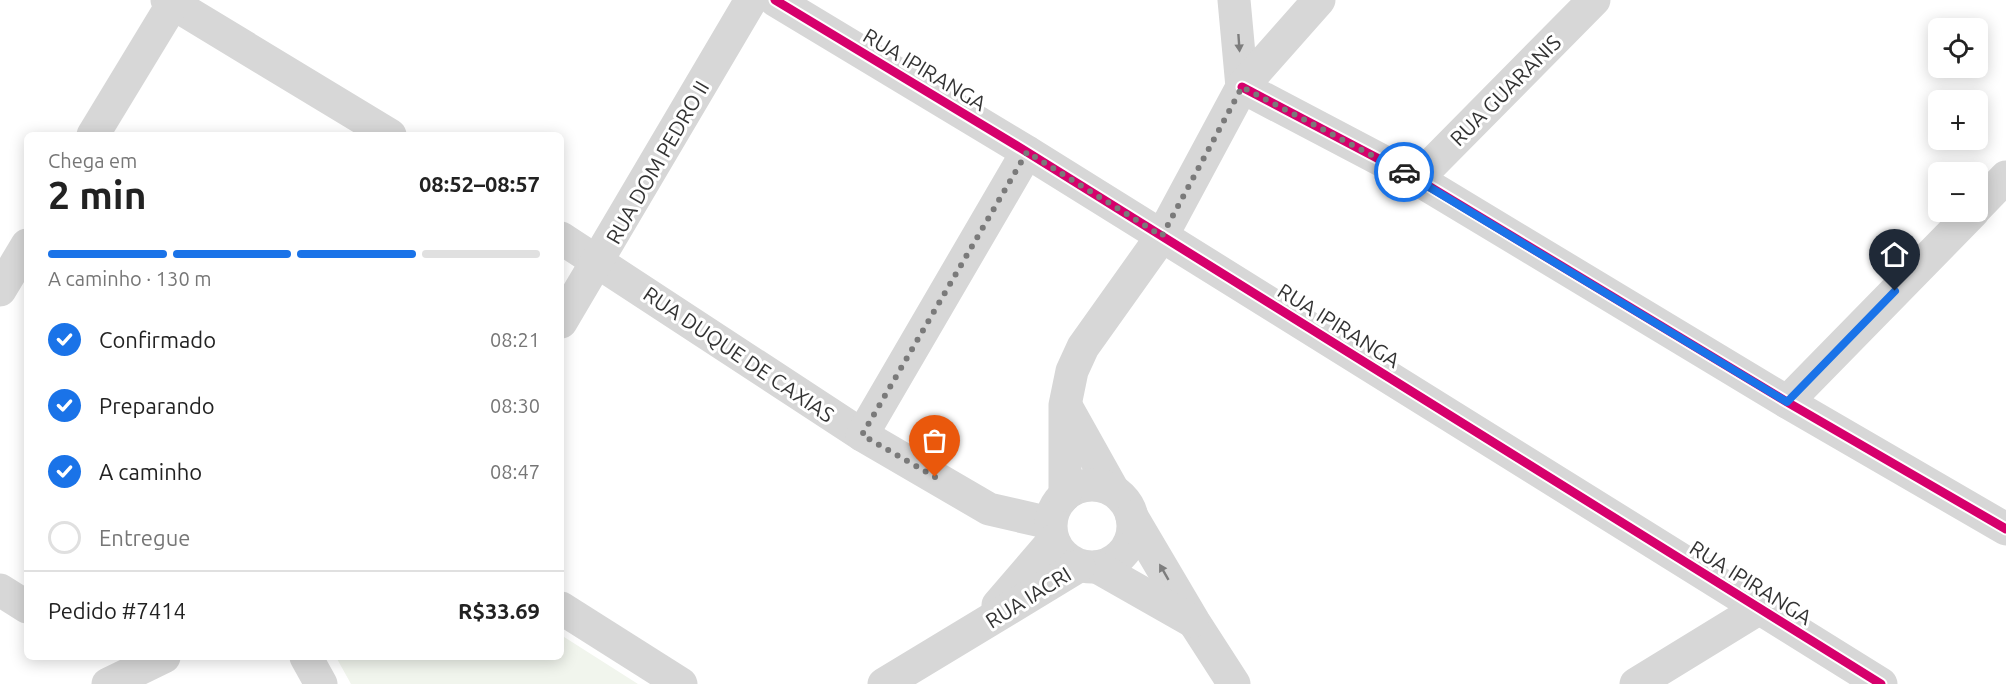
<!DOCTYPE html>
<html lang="pt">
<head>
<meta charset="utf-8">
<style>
  :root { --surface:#fff; --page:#f2f2f2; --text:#222; --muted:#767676; --line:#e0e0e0; --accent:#1a73e8 }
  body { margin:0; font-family:Ubuntu,sans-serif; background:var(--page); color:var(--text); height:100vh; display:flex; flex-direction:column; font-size:22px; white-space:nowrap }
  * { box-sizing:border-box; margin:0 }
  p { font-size:20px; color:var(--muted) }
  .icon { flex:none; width:33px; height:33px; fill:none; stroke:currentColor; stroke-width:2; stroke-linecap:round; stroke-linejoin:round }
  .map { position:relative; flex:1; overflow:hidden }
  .details { position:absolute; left:24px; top:132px; width:540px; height:528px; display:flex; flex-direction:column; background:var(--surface); border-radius:9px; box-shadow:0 3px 15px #0003 }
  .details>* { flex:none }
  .buttons { position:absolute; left:1928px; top:18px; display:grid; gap:12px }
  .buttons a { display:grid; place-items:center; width:60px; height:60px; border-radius:9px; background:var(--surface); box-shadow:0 3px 15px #0003; font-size:30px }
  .pin { position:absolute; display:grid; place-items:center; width:51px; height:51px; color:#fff; margin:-62px -26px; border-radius:50% 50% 50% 0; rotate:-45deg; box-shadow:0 0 6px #0007 }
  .pin .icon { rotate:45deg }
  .courier { position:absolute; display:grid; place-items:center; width:60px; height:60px; margin:-30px; border:4px solid #1a73e8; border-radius:50%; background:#fff; color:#222; box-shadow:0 2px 8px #0007 }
  .head em { font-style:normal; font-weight:700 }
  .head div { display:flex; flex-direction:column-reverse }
  .head { display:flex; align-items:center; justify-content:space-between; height:102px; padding:0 24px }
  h1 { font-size:39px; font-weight:700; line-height:45px }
  .bar { display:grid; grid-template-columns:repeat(4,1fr); gap:9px 6px; align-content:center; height:72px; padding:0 24px }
  .bar i { height:8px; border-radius:4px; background:var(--line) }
  .bar .active { background:var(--accent) }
  .bar p { grid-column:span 4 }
  .line { display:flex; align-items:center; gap:15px; padding:0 24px; border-top:2px solid var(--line) }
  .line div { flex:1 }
  ol { padding:0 24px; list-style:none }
  li { display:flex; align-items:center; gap:18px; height:66px }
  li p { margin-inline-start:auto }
  li .icon { padding:6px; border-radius:50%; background:var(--accent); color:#fff; stroke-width:4 }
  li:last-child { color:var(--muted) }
  li i { width:33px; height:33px; border:3px solid var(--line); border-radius:50% }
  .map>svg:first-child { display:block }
</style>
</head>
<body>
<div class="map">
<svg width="2006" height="684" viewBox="0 0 2006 684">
  <rect width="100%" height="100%" fill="#fff"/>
  <!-- green -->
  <polygon fill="#f1f5ed" points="561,635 638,684 351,684 336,657 561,657"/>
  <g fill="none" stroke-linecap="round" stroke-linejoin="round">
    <!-- minor -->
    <g stroke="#d7d7d7" stroke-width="33">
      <polyline points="167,0 390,135"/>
      <polyline points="775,0 1027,152 1881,684"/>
      <polyline points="1234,0 1242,87"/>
      <polyline points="1242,87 1417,179 1787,402 2006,529"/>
      <polyline points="93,135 175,0"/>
      <polyline points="1417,179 1594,0"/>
      <polyline points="1977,207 2006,177"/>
      <polyline points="561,238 862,435 989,509 1050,523"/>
      <polyline points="0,290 27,245"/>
      <polyline points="561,322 751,0"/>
      <polyline points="1787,402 1973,212"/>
      <polyline points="1066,406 1113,490"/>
      <polyline points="862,435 1027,152"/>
      <circle cx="1092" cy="526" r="41"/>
      <polyline points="1065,495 1065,405 1072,371 1083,347 1162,236 1242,87 1319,0"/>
      <polyline points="1132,517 1194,622 1234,684"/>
      <polyline points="1097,567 1192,621"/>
      <polyline points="0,590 27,607"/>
      <polyline points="998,605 1053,541"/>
      <polyline points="561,608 681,684"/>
      <polyline points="306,657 321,684"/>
      <polyline points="108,684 164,657"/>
      <polyline points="884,684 1079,566"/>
      <polyline points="1636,684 1760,608"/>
    </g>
    <!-- cycleway casing -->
    <g stroke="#fff" stroke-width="13">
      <g id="cycleway">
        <polyline points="775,0 1027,152 1881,684"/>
        <polyline points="1242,87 1417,179 1787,402 2006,529"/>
      </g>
    </g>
    <!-- cycleway -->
    <use href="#cycleway" stroke="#d6006c" stroke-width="9"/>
  </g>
  <!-- one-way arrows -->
  <defs><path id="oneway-solid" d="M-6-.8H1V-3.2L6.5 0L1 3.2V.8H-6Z" transform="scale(1.5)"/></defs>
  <g fill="#7d7d7d">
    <use href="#oneway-solid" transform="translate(1239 43) rotate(86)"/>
    <use href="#oneway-solid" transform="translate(1164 572) rotate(-120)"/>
  </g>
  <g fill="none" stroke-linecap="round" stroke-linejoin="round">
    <!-- done -->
    <polyline stroke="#7a7a7a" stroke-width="6" stroke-dasharray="0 10.8" points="935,477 862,435 1027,152 1162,236 1242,87 1404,172"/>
    <!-- route -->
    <polyline stroke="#1a73e8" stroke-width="8" points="1404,172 1787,402 1895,291"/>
  </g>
  <g text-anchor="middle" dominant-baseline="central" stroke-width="6" stroke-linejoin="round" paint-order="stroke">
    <!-- street labels -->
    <g font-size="21" fill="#333" stroke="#fff">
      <text transform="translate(925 69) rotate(31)">RUA IPIRANGA</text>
      <text transform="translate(1505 90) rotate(-45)">RUA GUARANIS</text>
      <text transform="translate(657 162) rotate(-60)">RUA DOM PEDRO II</text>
      <text transform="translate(1339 325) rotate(32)">RUA IPIRANGA</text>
      <text transform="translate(739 354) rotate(34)">RUA DUQUE DE CAXIAS</text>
      <text transform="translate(1751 582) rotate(32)">RUA IPIRANGA</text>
      <text transform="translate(1028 597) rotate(-32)">RUA IACRI</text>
    </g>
  </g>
</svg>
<div class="buttons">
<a><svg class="icon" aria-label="locate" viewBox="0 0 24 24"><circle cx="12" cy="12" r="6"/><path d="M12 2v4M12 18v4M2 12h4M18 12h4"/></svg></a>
<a>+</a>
<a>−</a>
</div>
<div class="pin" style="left:935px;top:477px;background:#ea580c"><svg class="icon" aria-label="bag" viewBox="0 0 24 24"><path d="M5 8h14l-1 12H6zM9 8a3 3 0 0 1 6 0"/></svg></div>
<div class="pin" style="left:1895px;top:291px;background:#1f2937"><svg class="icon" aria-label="home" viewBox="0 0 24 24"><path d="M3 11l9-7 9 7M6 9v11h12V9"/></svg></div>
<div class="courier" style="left:1404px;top:172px"><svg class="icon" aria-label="car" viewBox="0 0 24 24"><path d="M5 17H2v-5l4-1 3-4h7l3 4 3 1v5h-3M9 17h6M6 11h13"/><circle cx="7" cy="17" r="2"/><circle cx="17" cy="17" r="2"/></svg></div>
<section class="details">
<div class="head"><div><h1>2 min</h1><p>Chega em</p></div><em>08:52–08:57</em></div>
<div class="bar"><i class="active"></i><i class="active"></i><i class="active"></i><i></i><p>A caminho · 130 m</p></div>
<ol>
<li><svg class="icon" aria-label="check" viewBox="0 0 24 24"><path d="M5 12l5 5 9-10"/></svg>Confirmado<p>08:21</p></li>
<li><svg class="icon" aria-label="check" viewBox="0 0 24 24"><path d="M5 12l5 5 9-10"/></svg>Preparando<p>08:30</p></li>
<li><svg class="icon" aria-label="check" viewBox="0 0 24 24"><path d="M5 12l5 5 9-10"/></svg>A caminho<p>08:47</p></li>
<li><i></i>Entregue</li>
</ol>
<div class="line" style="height:78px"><div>Pedido #7414</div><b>R$33.69</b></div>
</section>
</div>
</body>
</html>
